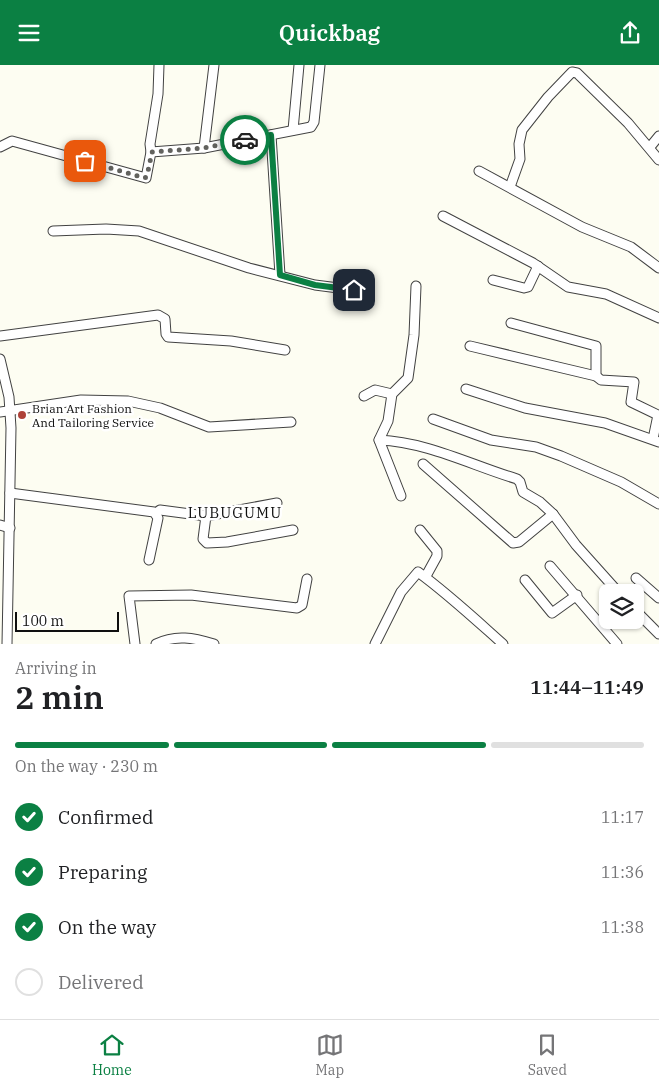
<!DOCTYPE html>
<html lang="en">
<head>
<meta charset="utf-8">
<style>
  :root { --surface:#fff; --page:#f6f6f6; --text:#202124; --muted:#757577; --line:#e0e0e0; --accent:#0b8043 }
  body { margin:0; font-family:"IBM Plex Serif",serif; background:var(--page); color:var(--text); height:100vh; display:flex; flex-direction:column; font-size:19px; white-space:nowrap }
  * { box-sizing:border-box; margin:0 }
  p { font-size:16px; color:var(--muted) }
  .icon { flex:none; width:28px; height:28px; fill:none; stroke:currentColor; stroke-width:2; stroke-linecap:round; stroke-linejoin:round }
  .map { position:relative; height:579px; overflow:hidden }
  .panel { display:flex; flex-direction:column; background:var(--surface); flex:1 }
  .panel>* { flex:none }
  .buttons { position:absolute; left:599px; top:519px; display:grid; gap:10px }
  .buttons a { display:grid; place-items:center; width:45px; height:45px; border-radius:8px; background:var(--surface); box-shadow:0 1px 4px #0004; font-size:25px }
  .scale { position:absolute; left:15px; bottom:12px; width:104px; box-sizing:border-box; padding-left:5px; border:2px solid #0f0f0f; border-top:0; font-size:14px; line-height:18px; white-space:nowrap; color:#0f0f0f; -webkit-text-stroke:4px #fff; paint-order:stroke }
  .pin { position:absolute; display:grid; place-items:center; width:42px; height:42px; color:#fff; margin:-21px; border-radius:10px; box-shadow:0 2px 8px #0006 }
  .courier { position:absolute; display:grid; place-items:center; width:50px; height:50px; margin:-25px; border:4px solid #0b8043; border-radius:50%; background:#fff; color:#222; box-shadow:0 1px 6px #0007 }
  .head em { font-style:normal; font-weight:600 }
  .head div { display:flex; flex-direction:column-reverse }
  .head { display:flex; align-items:center; justify-content:space-between; height:85px; padding:0 15px }
  h1 { font-size:32px; font-weight:600; line-height:38px }
  .bar { display:grid; grid-template-columns:repeat(4,1fr); gap:8px 5px; align-content:center; height:60px; padding:0 15px }
  .bar i { height:6px; border-radius:4px; background:var(--line) }
  .bar .selected { background:var(--accent) }
  .bar p { grid-column:span 4 }
  ol { padding:0 15px; list-style:none }
  li { display:flex; align-items:center; gap:15px; height:55px }
  li p { margin-inline-start:auto }
  li .icon { padding:5px; border-radius:50%; background:var(--accent); color:#fff; stroke-width:4 }
  li:last-child { color:var(--muted) }
  li i { width:28px; height:28px; border:2px solid var(--line); border-radius:50% }
  header { display:flex; justify-content:space-between; align-items:center; height:65px; padding:0 15px; background:var(--accent); color:#fff; font-size:22px; font-weight:600 }
  .tab-bar { display:flex; justify-content:space-around; align-items:center; height:70px; border-top:1px solid var(--line); background:var(--surface); font-size:14px; color:var(--muted) }
  .tab-bar a { display:grid; justify-items:center; gap:2px }
  .tab-bar .selected { color:var(--accent) }
  .map>svg:first-child { display:block }
</style>
</head>
<body>
<header><svg class="icon" aria-label="menu" viewBox="0 0 24 24"><path d="M4 6h16M4 12h16M4 18h16"/></svg>Quickbag<svg class="icon" aria-label="share" viewBox="0 0 24 24"><path d="M12 15V3M7 8l5-5 5 5M5 13v7h14v-7"/></svg></header>
<div class="map">
<svg width="659" height="579" viewBox="0 0 659 579">
  <rect width="100%" height="100%" fill="#fdfdf2"/>
  <g fill="none" stroke-linecap="round" stroke-linejoin="round">
    <!-- minor casing -->
    <g stroke="#424242" stroke-width="11">
      <g id="minor">
        <polyline points="293,65 299,0"/>
        <polyline points="271,70 280,210"/>
        <polyline points="0,82 12,76 146,113 151,87 150,79 158,29 159,0"/>
        <polyline points="650,82 659,71"/>
        <polyline points="204,83 214,0"/>
        <polyline points="151,87 204,83 311,62 314,57 320,0"/>
        <polyline points="479,106 582,162 631,182 659,203"/>
        <polyline points="510,122 520,94 519,79 522,65 548,32 572,7 577,8 628,58 659,95"/>
        <polyline points="443,151 533,198 568,222 606,229 659,253"/>
        <polyline points="53,166 106,164 139,166 249,203 315,220 354,225"/>
        <polyline points="493,215 524,223 528,222 538,201"/>
        <polyline points="511,258 596,281 596,311"/>
        <polyline points="0,271 158,250 165,254 166,269 168,272 231,276 285,285"/>
        <polyline points="470,281 596,311 601,315 634,317 631,337 658,350 653,374"/>
        <polyline points="0,294 9,332 11,363 7,579"/>
        <polyline points="466,324 525,343 605,358 659,377"/>
        <polyline points="364,331 375,325 392,329"/>
        <polyline points="0,347 81,335 128,336 160,343 209,362 291,357"/>
        <polyline points="433,354 491,375 536,382 561,391 621,417 659,439"/>
        <path d="M 379,375 C 427,377 471,400 517,414 L 520,417 L 523,427 L 540,437 L 553,449 L 576,480 L 619,528"/>
        <polyline points="423,399 513,478 519,477 553,449"/>
        <polyline points="10,428 154,447 158,453 149,495"/>
        <polyline points="401,431 379,375 388,356 392,329 408,313 414,270 416,221"/>
        <polyline points="156,448 160,445 206,451 277,438"/>
        <polyline points="206,451 203,474 207,478 227,477 293,465"/>
        <polyline points="0,460 10,463"/>
        <polyline points="420,465 437,486 437,491 426,511"/>
        <polyline points="550,501 617,579"/>
        <polyline points="636,513 659,533"/>
        <polyline points="525,515 552,548 577,530"/>
        <polyline points="635,545 659,569"/>
        <polyline points="135,579 129,531 191,530 297,543 302,540 307,514"/>
        <path d="M 156,579 C 176,569 194,573 214,579"/>
        <path d="M 375,579 L 401,527 L 418,507 C 447,528 476,555 503,579"/>
      </g>
    </g>
    <!-- minor -->
    <use href="#minor" stroke="#fff" stroke-width="9"/>
  </g>
  <g fill="none" stroke-linecap="round" stroke-linejoin="round">
    <!-- done -->
    <polyline stroke="#62625e" stroke-width="5" stroke-dasharray="0 9" points="85,96 145,113 147,111 152,87 204,83 245,75"/>
    <!-- route -->
    <polyline stroke="#0b8043" stroke-width="6" points="245,75 271,70 280,210 315,220 354,225"/>
  </g>
  <!-- markers -->
  <circle fill="#ae4238" stroke="#fff" stroke-width="2" cx="22" cy="350" r="5"/>
  <g text-anchor="middle" dominant-baseline="central" stroke-width="5" stroke-linejoin="round" paint-order="stroke">
    <!-- poi labels -->
    <g font-size="12" fill="#0f0f0f" stroke="#fff" text-anchor="start">
      <text x="32" y="343">Brian Art Fashion<tspan x="32" dy="14">And Tailoring Service</tspan></text>
    </g>
    <!-- quarter labels -->
    <g font-size="15" letter-spacing="1" fill="#0f0f0f" stroke="#fff">
      <text x="235" y="447">LUBUGUMU</text>
    </g>
  </g>
</svg>
<div class="buttons">
<a><svg class="icon" aria-label="layers" viewBox="0 0 24 24"><path d="M12 4l9 5-9 5-9-5zM3 14l9 5 9-5"/></svg></a>
</div>
<div class="scale">100 m</div>
<div class="pin" style="left:85px;top:96px;background:#ea580c"><svg class="icon" aria-label="bag" viewBox="0 0 24 24"><path d="M5 8h14l-1 12H6zM9 8a3 3 0 0 1 6 0"/></svg></div>
<div class="pin" style="left:354px;top:225px;background:#1f2937"><svg class="icon" aria-label="home" viewBox="0 0 24 24"><path d="M3 11l9-7 9 7M6 9v11h12V9"/></svg></div>
<div class="courier" style="left:245px;top:75px"><svg class="icon" aria-label="car" viewBox="0 0 24 24"><path d="M5 17H2v-5l4-1 3-4h7l3 4 3 1v5h-3M9 17h6M6 11h13"/><circle cx="7" cy="17" r="2"/><circle cx="17" cy="17" r="2"/></svg></div>
</div>
<section class="panel">
<div class="head"><div><h1>2 min</h1><p>Arriving in</p></div><em>11:44–11:49</em></div>
<div class="bar"><i class="selected"></i><i class="selected"></i><i class="selected"></i><i></i><p>On the way · 230 m</p></div>
<ol>
<li><svg class="icon" aria-label="check" viewBox="0 0 24 24"><path d="M5 12l5 5 9-10"/></svg>Confirmed<p>11:17</p></li>
<li><svg class="icon" aria-label="check" viewBox="0 0 24 24"><path d="M5 12l5 5 9-10"/></svg>Preparing<p>11:36</p></li>
<li><svg class="icon" aria-label="check" viewBox="0 0 24 24"><path d="M5 12l5 5 9-10"/></svg>On the way<p>11:38</p></li>
<li><i></i>Delivered</li>
</ol>
</section>
<nav class="tab-bar">
<a class="selected"><svg class="icon" aria-label="home" viewBox="0 0 24 24"><path d="M3 11l9-7 9 7M6 9v11h12V9"/></svg>Home</a>
<a><svg class="icon" aria-label="map" viewBox="0 0 24 24"><path d="M3 6l6-2 6 2 6-2v14l-6 2-6-2-6 2zM9 4v14M15 6v14"/></svg>Map</a>
<a><svg class="icon" aria-label="saved" viewBox="0 0 24 24"><path d="M7 4h10v16l-5-4-5 4z"/></svg>Saved</a>
</nav>
</body>
</html>
